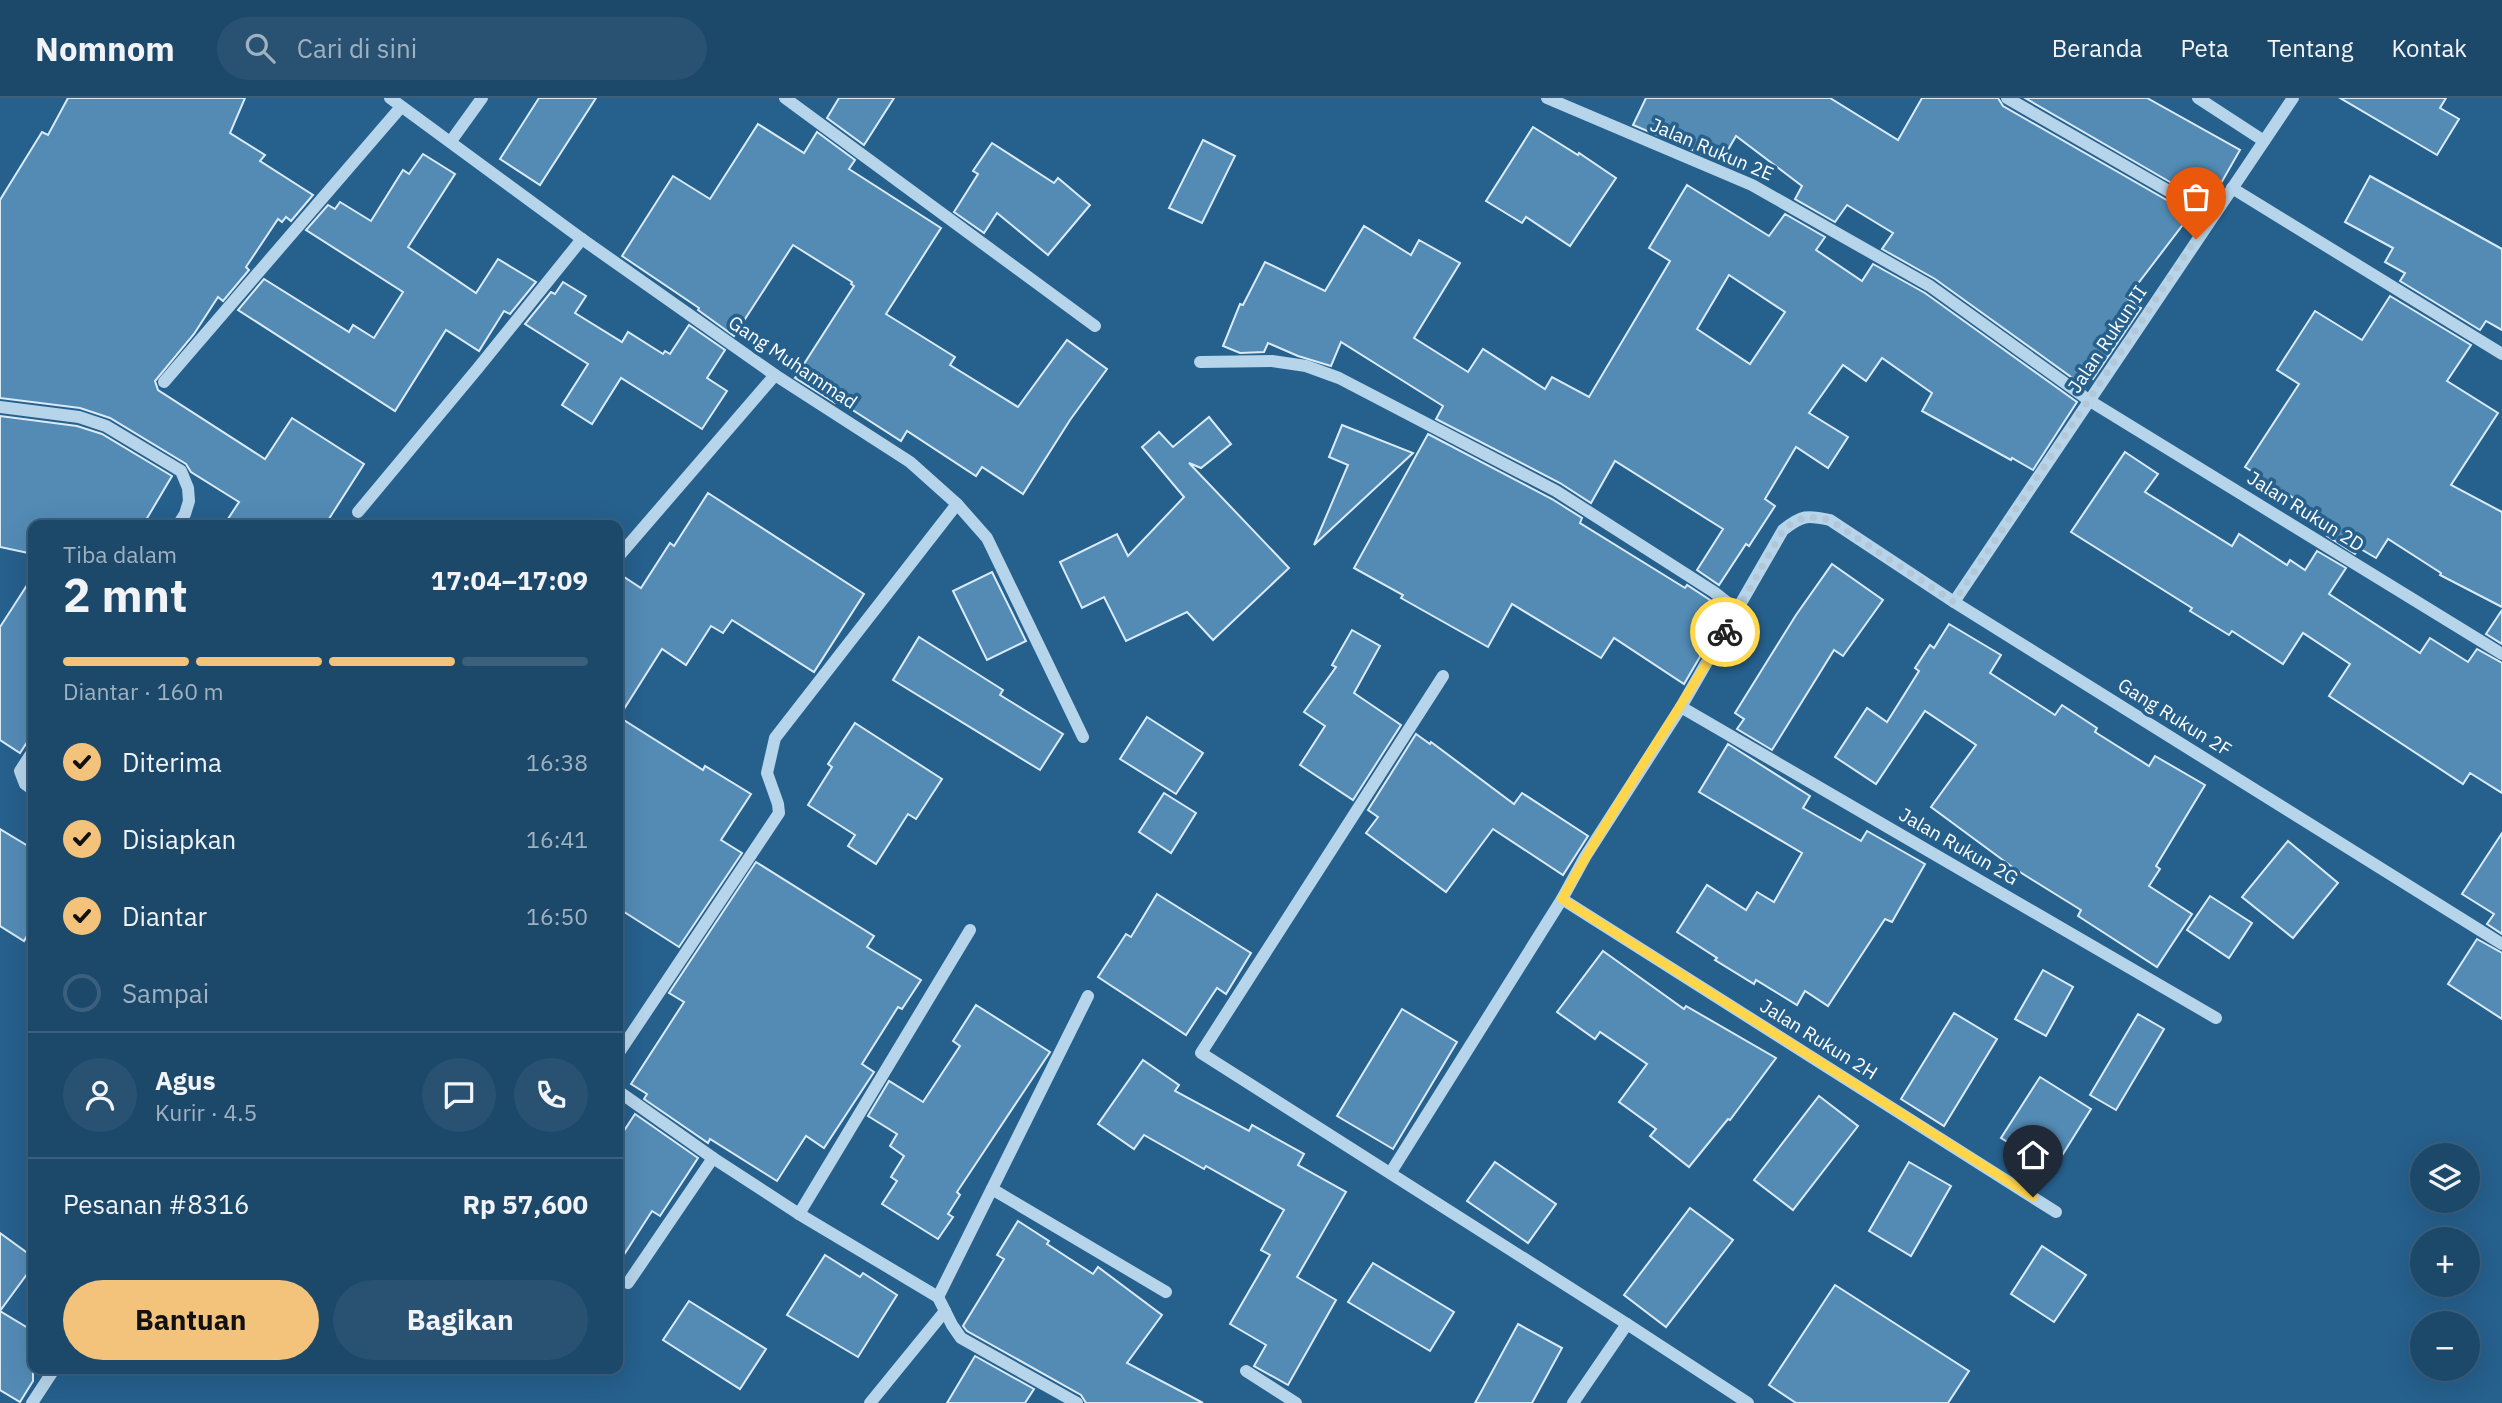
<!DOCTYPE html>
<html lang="id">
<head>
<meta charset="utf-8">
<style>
  :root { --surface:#1c486a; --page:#295272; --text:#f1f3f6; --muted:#a0b2c1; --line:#3a607e; --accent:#f3c27b }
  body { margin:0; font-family:"IBM Plex Sans",sans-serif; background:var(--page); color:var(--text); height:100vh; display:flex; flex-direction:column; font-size:26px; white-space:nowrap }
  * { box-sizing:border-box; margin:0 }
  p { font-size:23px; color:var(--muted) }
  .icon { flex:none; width:38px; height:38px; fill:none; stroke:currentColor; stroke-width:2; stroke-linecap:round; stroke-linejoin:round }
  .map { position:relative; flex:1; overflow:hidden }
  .drawer { position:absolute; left:28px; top:422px; width:595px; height:854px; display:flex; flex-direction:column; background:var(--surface); border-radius:14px; box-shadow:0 7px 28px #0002,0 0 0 2px var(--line) }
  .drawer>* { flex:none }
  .buttons { position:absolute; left:2410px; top:1045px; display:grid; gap:14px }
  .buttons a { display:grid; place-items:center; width:70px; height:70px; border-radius:50%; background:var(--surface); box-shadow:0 7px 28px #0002,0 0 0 2px var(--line); font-size:35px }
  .pin { position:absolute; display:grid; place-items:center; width:60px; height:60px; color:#fff; margin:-72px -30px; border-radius:50% 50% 50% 0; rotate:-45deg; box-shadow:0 0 7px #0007 }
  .pin .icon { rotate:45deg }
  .courier { position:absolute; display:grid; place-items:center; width:70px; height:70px; margin:-35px; border:5px solid #ffd54a; border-radius:50%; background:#fff; color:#222; box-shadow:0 2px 9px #0007 }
  .headline em { font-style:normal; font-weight:700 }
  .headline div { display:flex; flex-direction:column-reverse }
  .headline { display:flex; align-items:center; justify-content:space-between; height:119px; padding:0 35px }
  h1 { font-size:46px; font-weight:700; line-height:52px }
  .bar { display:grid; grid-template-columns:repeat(4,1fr); gap:10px 7px; align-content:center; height:84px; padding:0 35px }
  .bar i { height:9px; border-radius:5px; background:var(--line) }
  .bar .on { background:var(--accent) }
  .bar p { grid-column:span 4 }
  .line { display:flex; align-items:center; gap:18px; padding:0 35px; border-top:2px solid var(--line) }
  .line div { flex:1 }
  .round { display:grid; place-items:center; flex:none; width:74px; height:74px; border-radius:37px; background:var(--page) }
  ol { padding:0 35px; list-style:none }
  li { display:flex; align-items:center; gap:21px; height:77px }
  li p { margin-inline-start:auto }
  li .icon { padding:7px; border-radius:50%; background:var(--accent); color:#111; stroke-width:4 }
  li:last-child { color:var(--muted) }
  li i { width:38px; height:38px; border:4px solid var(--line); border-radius:50% }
  .button { display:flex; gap:14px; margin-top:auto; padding:14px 35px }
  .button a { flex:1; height:80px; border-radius:42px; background:var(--accent); color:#111; font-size:28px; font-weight:700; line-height:80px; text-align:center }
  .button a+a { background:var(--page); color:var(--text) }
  header { display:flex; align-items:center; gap:42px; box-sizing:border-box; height:98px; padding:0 35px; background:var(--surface); border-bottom:2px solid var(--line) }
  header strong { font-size:33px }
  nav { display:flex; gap:38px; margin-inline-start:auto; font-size:24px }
  .search { width:490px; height:63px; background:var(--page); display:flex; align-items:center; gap:18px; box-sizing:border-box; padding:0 24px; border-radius:38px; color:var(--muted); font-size:26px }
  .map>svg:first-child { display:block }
</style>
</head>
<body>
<header>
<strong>Nomnom</strong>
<div class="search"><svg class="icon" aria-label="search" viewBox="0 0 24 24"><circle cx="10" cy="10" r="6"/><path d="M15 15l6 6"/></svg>Cari di sini</div>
<nav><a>Beranda</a><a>Peta</a><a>Tentang</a><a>Kontak</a></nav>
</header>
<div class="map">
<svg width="2502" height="1305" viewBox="0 0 2502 1305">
  <rect width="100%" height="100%" fill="#26608d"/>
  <!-- building -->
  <g fill="#538bb5" stroke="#daebf8" stroke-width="2" fill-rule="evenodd">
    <polygon points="68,0 245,0 230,35 265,57 260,63 313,97 291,123 286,119 282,124 278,121 246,169 249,172 223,203 218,199 194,236 155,283 158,292 265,361 292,320 364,366 325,427 224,427 239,404 191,374 186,366 110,320 80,310 0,300 0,102 42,34 48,37"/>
    <polygon points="539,0 596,0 540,87 500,61"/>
    <polygon points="839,0 894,0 864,47 827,20"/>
    <polygon points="1646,0 1830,0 1898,42 1922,0 1998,0 2003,8 2191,116 2127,200 2141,210 2093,281 2091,279 2085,289 1935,181 1882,151 1893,135 1847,107 1835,124 1795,101 1802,88 1736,38 1721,64 1633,27"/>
    <polygon points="2025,0 2147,0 2240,52 2212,101 2205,97 2201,102"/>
    <polygon points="2340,0 2446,0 2440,10 2459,21 2437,57"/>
    <polygon points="758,26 804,55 817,34 855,62 849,71 941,130 886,216 955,259 950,267 1018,309 1067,242 1107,271 1070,322 1023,396 982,369 976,378 907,333 901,343 837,302 835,305 795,280 854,188 851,186 852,184 793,147 734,238 698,212 699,210 622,158 673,78 710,101"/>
    <polygon points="1533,29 1578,57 1579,55 1616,80 1570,148 1526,119 1522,125 1486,103"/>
    <polygon points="1203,42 1235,58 1202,125 1169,110"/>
    <polygon points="992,45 1054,85 1058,80 1090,107 1048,157 997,115 984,135 954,114 978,76 973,73"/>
    <polygon points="423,56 455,76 408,149 476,195 498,161 536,184 510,216 504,213 479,253 446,232 395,313 238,212 264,181 349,234 353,227 374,240 403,194 306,132 328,107 335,111 340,104 371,123 403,72 409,76"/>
    <polygon points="2370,78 2502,151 2502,232 2486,223 2480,232 2400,183 2405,175 2385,164 2393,150 2345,124"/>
    <path d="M 1687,87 L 1769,138 L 1785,116 L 1825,139 L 1816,152 L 1862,183 L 1873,166 L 1925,195 L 2077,304 L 2033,372 L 2012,360 L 2011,362 L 1922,313 L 1932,295 L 1882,260 L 1866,283 L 1843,267 L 1809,315 L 1848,339 L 1828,370 L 1796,349 L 1765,401 L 1775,408 L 1749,448 L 1746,446 L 1719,487 L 1697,472 L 1723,431 L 1615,363 L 1591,405 L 1560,385 L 1436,321 L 1443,308 L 1341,244 L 1331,268 L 1298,258 L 1268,245 L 1264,254 L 1240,255 L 1223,248 L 1240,206 L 1243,207 L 1265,164 L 1325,193 L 1364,128 L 1411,157 L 1419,142 L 1460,165 L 1414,240 L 1468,274 L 1483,251 L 1545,291 L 1552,279 L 1589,299 L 1670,163 L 1649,150 ZM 1729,177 L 1785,214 L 1750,266 L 1697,231 Z"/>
    <polygon points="563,184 586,198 575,215 622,244 628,234 663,256 665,253 670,256 689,227 725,252 707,280 727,293 702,331 621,280 592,326 562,307 588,266 525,226 551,194 555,196"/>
    <polygon points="2390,198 2471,247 2447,283 2498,315 2451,387 2502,414 2502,509 2440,477 2441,475 2388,441 2376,460 2359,450 2355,456 2327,438 2334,426 2245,369 2299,286 2277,272 2315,213 2362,242"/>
    <polygon points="0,318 77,328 102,336 172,378 143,427 33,427 33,456 0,449"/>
    <polygon points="1209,319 1231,346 1201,370 1189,365 1289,470 1213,542 1187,514 1126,543 1104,499 1082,510 1060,464 1117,436 1128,458 1184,399 1142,349 1159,334 1173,349"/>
    <polygon points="1342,327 1413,355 1314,447 1348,367 1329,359"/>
    <polygon points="1428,336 1552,401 1582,420 1580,425 1685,490 1687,487 1710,502 1703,512 1721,523 1684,586 1614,540 1601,560 1512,506 1488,549 1401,500 1403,497 1354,470"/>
    <polygon points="2125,354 2158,376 2145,394 2232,448 2239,436 2287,467 2290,462 2305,472 2317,453 2346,470 2329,496 2420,555 2430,540 2468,564 2477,551 2502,565 2502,695 2470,675 2463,686 2329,598 2350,566 2303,535 2283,566 2232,533 2229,537 2190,513 2192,510 2071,434"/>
    <polygon points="708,395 864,496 814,574 732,522 723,535 711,528 686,567 662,551 619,619 703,672 705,668 751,696 721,742 742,755 679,849 618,810 618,475 641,490 670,445 674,448"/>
    <polygon points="1832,466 1883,502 1843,558 1834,552 1772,652 1737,631 1744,621 1735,615 1796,517"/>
    <polygon points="992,474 1026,543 987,562 953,493"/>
    <polygon points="33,478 33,635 20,655 0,642 0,529"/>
    <polygon points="2502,512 2502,546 2486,536"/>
    <polygon points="1949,526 2001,557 1990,575 2055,617 2062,607 2097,630 2095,634 2149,668 2155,658 2205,687 2156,768 2160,771 2149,788 2192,816 2157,869 2078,818 2081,812 2015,771 1931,709 1976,647 1925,613 1876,686 1835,659 1867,610 1887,624 1919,573 1915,570 1930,547 1934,550"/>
    <polygon points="1352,532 1380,548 1354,595 1401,627 1353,702 1300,667 1325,628 1304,614 1336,569 1332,567"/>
    <polygon points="919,539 1003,592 1000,597 1063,636 1040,672 893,582"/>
    <polygon points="1147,619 1203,655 1176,696 1120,661"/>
    <polygon points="855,625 942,681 916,721 908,716 876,766 848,748 855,737 808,707 832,669 828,666"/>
    <polygon points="1416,636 1430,646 1431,644 1514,706 1522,695 1588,738 1563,777 1493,731 1446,794 1366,735 1378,719 1368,712"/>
    <polygon points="1728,646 1810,698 1803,710 1861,743 1867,733 1925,766 1892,824 1885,821 1828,908 1805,893 1797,907 1756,882 1754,886 1715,862 1717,860 1677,834 1707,787 1746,812 1757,794 1774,804 1802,755 1699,694"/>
    <polygon points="1164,695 1196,715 1171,755 1139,734"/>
    <polygon points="0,731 33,751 33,828 24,843 0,828"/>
    <polygon points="2502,735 2502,836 2487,826 2494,816 2462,796"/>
    <polygon points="2288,743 2338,785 2293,840 2242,799"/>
    <polygon points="756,764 874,838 867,849 921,882 902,911 898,909 862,966 874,974 824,1050 806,1038 777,1083 710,1041 708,1045 644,1001 647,996 631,986 684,904 669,895"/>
    <polygon points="1157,796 1251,855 1226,896 1217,890 1186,937 1098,879 1126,836 1131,839"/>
    <polygon points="2210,798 2252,825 2229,860 2187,832"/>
    <polygon points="2477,841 2502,855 2502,921 2448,886"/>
    <polygon points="1603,853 1684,911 1686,908 1776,960 1730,1022 1728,1021 1689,1069 1650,1038 1656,1031 1619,1004 1647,966 1600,934 1595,941 1557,914"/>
    <polygon points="2043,872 2073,889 2046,938 2015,921"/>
    <polygon points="976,907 1050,954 957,1094 960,1097 948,1116 953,1119 938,1141 882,1106 897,1083 891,1079 904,1058 890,1048 897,1036 868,1018 889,983 923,1004 960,948 953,943"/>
    <polygon points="1402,911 1457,944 1393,1051 1337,1018"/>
    <polygon points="1954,915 1997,941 1944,1028 1901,1001"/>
    <polygon points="2138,916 2164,931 2116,1012 2090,997"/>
    <polygon points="1143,962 1179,987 1175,993 1249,1033 1252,1027 1304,1056 1298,1067 1346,1094 1297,1179 1336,1202 1288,1287 1254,1268 1266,1247 1230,1226 1270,1157 1261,1152 1284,1112 1206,1068 1204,1071 1144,1037 1134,1051 1098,1026"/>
    <polygon points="2040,979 2091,1011 2053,1072 2001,1040"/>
    <polygon points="1819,998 1858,1028 1793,1112 1754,1082"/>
    <polygon points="635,1016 698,1060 660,1118 652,1113 618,1166 618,1042"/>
    <polygon points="1495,1064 1556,1106 1528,1145 1467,1103"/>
    <polygon points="1909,1064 1951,1088 1911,1158 1869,1133"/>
    <polygon points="1690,1110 1733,1142 1666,1229 1624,1197"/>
    <polygon points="1018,1123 1049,1143 1047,1146 1093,1176 1098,1169 1162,1217 1127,1265 1203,1305 1086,1305 1081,1297 967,1233 963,1228 1004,1161 997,1157"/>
    <polygon points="0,1135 33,1159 33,1168 0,1213 33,1233 33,1283 20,1304 0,1292"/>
    <polygon points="2042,1148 2086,1177 2054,1224 2011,1196"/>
    <polygon points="825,1157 860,1179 863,1175 897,1197 858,1259 787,1217"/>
    <polygon points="1373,1165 1454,1214 1430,1253 1348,1204"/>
    <polygon points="1835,1187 1969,1273 1948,1305 1796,1305 1769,1287"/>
    <polygon points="689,1203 766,1251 740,1291 663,1242"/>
    <polygon points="1518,1226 1562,1250 1532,1305 1475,1305"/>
    <polygon points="975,1258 1034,1291 1025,1305 947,1305"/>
  </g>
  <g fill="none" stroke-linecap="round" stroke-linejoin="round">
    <!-- minor -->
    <g stroke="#b6d4ea" stroke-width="12">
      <polyline points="390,0 582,141 775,277 910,364 957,406 987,440 1083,639"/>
      <polyline points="785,0 1095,228"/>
      <polyline points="1547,0 1752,87 1930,188 2090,303 2502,556"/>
      <polyline points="2007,0 2212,118"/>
      <polyline points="2198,0 2264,43"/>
      <polyline points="451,43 482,0"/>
      <polyline points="2232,90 2502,256"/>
      <polyline points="1200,264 1272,263 1306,268 1339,280 1556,393 1714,494 1738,513"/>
      <polyline points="164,284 401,9"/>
      <polyline points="0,309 79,319 106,328 181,373 188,390 189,403 185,416 178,427"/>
      <polyline points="358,414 478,270 582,141"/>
      <polyline points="618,459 775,277"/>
      <polyline points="1954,504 2293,0"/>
      <polyline points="1443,578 1201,955 1627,1226 1748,1305"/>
      <polyline points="1681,609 2216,920"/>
      <polyline points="33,653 20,673 25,686 33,692"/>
      <polyline points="1562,801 2056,1114"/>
      <polyline points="618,956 779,715 778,706 767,675 775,640 957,406"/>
      <polyline points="618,993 713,1060 799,1116 938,1199 952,1227 961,1240 1077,1305"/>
      <path d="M 1391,1074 L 1562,801 L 1585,759 L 1681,609 L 1783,432 C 1802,417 1807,417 1830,422 L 1954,504 L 2502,846"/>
      <polyline points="992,1091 1166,1194"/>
      <polyline points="799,1116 970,832"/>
      <polyline points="628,1185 713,1060"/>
      <polyline points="938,1199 1088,898"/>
      <polyline points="1246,1273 1296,1305"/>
      <polyline points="32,1305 55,1270"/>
      <polyline points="870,1305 945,1213"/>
      <polyline points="1573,1305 1627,1226"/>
    </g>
  </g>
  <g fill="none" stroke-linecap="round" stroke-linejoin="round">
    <!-- done -->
    <path stroke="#b3c7d7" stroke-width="7" stroke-dasharray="0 12.6" d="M 1725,534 L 1783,432 C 1802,417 1807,418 1830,422 L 1954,504 L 2196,141"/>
    <!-- route -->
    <path stroke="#ffd54a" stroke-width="9" d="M 1725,534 C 1673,624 1612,709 1562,801 L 2033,1099"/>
  </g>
  <g text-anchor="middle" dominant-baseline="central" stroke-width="7" stroke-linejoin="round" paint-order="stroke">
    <!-- street labels -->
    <g font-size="19" fill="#fff" stroke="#26608d">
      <text transform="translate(1712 51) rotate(23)">Jalan Rukun 2E</text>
      <text transform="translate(2107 241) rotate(-56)">Jalan Rukun II</text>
      <text transform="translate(793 264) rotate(34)">Gang Muhammad</text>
      <text transform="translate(2306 413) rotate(32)">Jalan Rukun 2D</text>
      <text transform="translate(2175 619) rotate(32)">Gang Rukun 2F</text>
      <text transform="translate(1959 748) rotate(30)">Jalan Rukun 2G</text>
      <text transform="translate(1819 941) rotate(32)">Jalan Rukun 2H</text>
    </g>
  </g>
</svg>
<div class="buttons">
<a><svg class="icon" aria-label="layers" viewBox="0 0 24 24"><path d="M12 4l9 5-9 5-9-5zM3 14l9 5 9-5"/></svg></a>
<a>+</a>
<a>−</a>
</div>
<div class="pin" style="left:2196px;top:141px;background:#ea580c"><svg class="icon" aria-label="bag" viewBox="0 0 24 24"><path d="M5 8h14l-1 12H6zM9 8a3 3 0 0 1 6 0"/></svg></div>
<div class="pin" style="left:2033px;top:1099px;background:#1f2937"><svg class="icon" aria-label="home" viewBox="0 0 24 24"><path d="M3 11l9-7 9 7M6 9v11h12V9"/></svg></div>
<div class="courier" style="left:1725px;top:534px"><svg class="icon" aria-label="bike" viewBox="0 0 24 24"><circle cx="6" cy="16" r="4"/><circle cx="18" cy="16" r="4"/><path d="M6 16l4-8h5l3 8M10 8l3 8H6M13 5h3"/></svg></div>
<section class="drawer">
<div class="headline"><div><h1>2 mnt</h1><p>Tiba dalam</p></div><em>17:04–17:09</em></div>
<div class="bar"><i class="on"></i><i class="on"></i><i class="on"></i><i></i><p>Diantar · 160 m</p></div>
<ol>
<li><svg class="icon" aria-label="check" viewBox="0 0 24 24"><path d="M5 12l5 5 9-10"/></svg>Diterima<p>16:38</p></li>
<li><svg class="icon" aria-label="check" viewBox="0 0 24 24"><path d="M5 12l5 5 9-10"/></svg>Disiapkan<p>16:41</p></li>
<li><svg class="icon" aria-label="check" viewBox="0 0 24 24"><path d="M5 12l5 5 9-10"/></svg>Diantar<p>16:50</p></li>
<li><i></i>Sampai</li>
</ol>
<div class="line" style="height:126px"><a class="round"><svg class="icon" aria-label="person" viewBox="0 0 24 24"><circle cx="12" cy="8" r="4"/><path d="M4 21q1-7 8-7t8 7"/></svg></a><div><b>Agus</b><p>Kurir · 4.5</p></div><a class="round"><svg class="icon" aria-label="chat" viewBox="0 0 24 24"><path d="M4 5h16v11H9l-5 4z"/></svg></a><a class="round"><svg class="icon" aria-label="phone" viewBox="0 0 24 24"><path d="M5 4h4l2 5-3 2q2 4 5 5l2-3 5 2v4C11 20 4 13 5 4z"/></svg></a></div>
<div class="line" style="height:91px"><div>Pesanan #8316</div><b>Rp 57,600</b></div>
<div class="button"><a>Bantuan</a><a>Bagikan</a></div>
</section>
</div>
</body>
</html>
